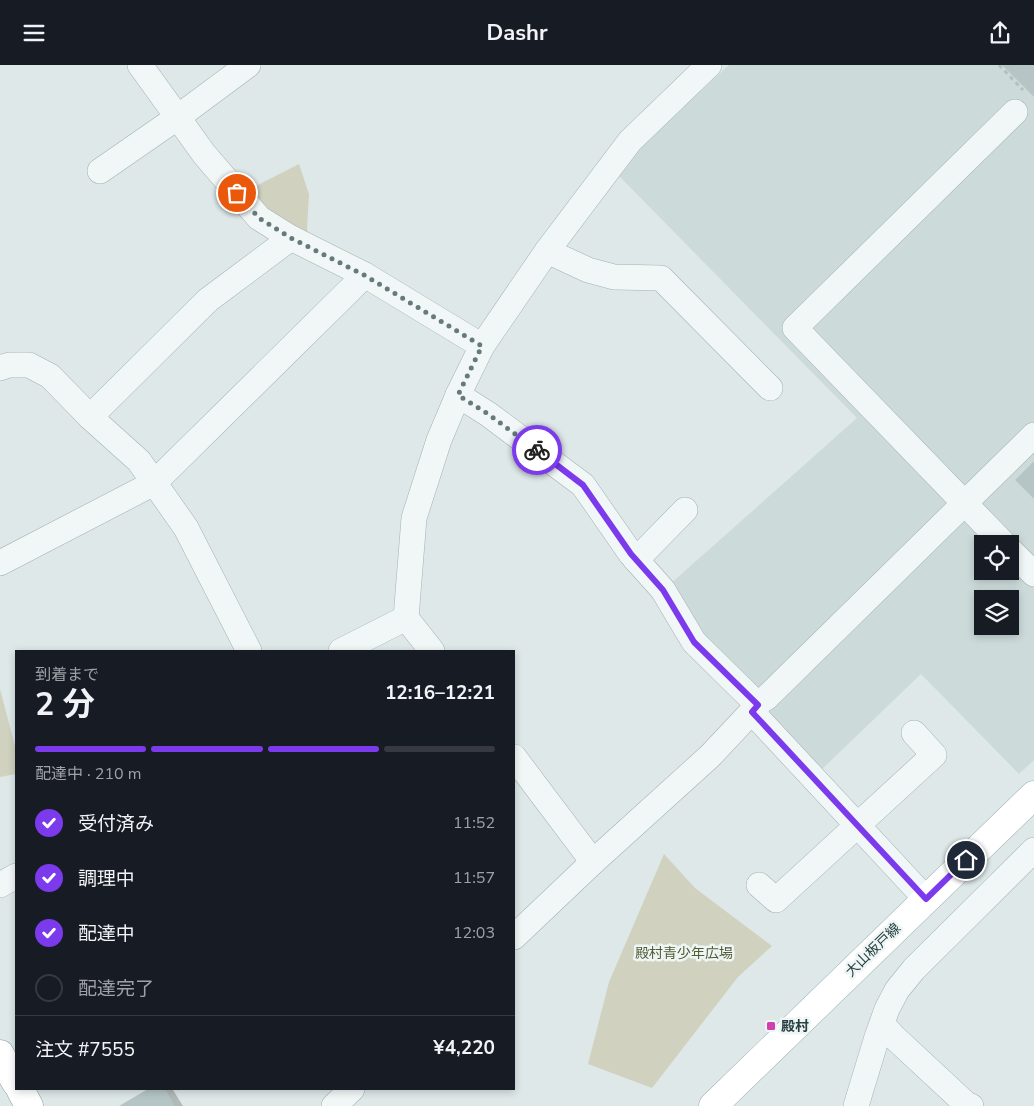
<!DOCTYPE html>
<html lang="ja">
<head>
<meta charset="utf-8">
<style>
  :root { --surface:#171b24; --page:#20242c; --text:#f1f3f6; --muted:#9ea1a6; --line:#363941; --accent:#7c3aed }
  body { margin:0; font-family:"Nunito Sans","Noto Sans JP",sans-serif; background:var(--page); color:var(--text); height:100vh; display:flex; flex-direction:column; font-size:19px; white-space:nowrap }
  * { box-sizing:border-box; margin:0 }
  p { font-size:16px; color:var(--muted) }
  .icon { flex:none; width:28px; height:28px; fill:none; stroke:currentColor; stroke-width:2; stroke-linecap:round; stroke-linejoin:round }
  .map { position:relative; flex:1; overflow:hidden }
  .sheet { position:absolute; left:15px; top:585px; width:500px; height:440px; display:flex; flex-direction:column; background:var(--surface); border-radius:0px; box-shadow:0 2px 8px #0003 }
  .sheet>* { flex:none }
  .buttons { position:absolute; left:974px; top:470px; display:grid; gap:10px }
  .buttons a { display:grid; place-items:center; width:45px; height:45px; border-radius:0px; background:var(--surface); box-shadow:0 2px 8px #0003; font-size:25px }
  .pin { position:absolute; display:grid; place-items:center; width:42px; height:42px; color:#fff; margin:-21px; border:2px solid #fff; border-radius:50%; box-shadow:0 1px 5px #0007 }
  .courier { position:absolute; display:grid; place-items:center; width:50px; height:50px; margin:-25px; border:4px solid #7c3aed; border-radius:50%; background:#fff; color:#222; box-shadow:0 1px 6px #0007 }
  .headline em { font-style:normal; font-weight:700 }
  .headline div { display:flex; flex-direction:column-reverse }
  .headline { display:flex; align-items:center; justify-content:space-between; height:85px; padding:0 20px }
  h1 { font-size:32px; font-weight:700; line-height:38px }
  .bar { display:grid; grid-template-columns:repeat(4,1fr); gap:8px 5px; align-content:center; height:60px; padding:0 20px }
  .bar i { height:6px; border-radius:4px; background:var(--line) }
  .bar .active { background:var(--accent) }
  .bar p { grid-column:span 4 }
  .line { display:flex; align-items:center; gap:12px; padding:0 20px; border-top:1px solid var(--line) }
  .line div { flex:1 }
  ol { padding:0 20px; list-style:none }
  li { display:flex; align-items:center; gap:15px; height:55px }
  li p { margin-inline-start:auto }
  li .icon { padding:5px; border-radius:50%; background:var(--accent); color:#fff; stroke-width:4 }
  li:last-child { color:var(--muted) }
  li i { width:28px; height:28px; border:2px solid var(--line); border-radius:50% }
  header { display:flex; justify-content:space-between; align-items:center; height:65px; padding:0 20px; background:var(--surface); font-size:22px; font-weight:700 }
  .map>svg:first-child { display:block }
</style>
</head>
<body>
<header><svg class="icon" aria-label="menu" viewBox="0 0 24 24"><path d="M4 6h16M4 12h16M4 18h16"/></svg>Dashr<svg class="icon" aria-label="share" viewBox="0 0 24 24"><path d="M12 15V3M7 8l5-5 5 5M5 13v7h14v-7"/></svg></header>
<div class="map">
<svg width="1034" height="1041" viewBox="0 0 1034 1041">
  <rect width="100%" height="100%" fill="#dee8e8"/>
  <!-- built -->
  <path fill="#ccdada" fill-rule="evenodd" d="M 729,0 L 1034,0 L 1034,695 L 1019,709 L 921,609 L 819,707 L 701,575 L 668,521 L 857,353 L 619,111 L 647,75 ZM 982,479 L 1010,479 L 1010,506 L 982,506 ZM 982,534 L 1010,534 L 1010,561 L 982,561 Z"/>
  <!-- green -->
  <g fill="#d0d2bf">
    <polygon points="299,99 309,129 307,164 309,173 266,144 248,125"/>
    <polygon points="0,624 16,685 16,709 0,712"/>
    <polygon points="664,789 695,823 772,881 738,912 652,1023 588,999 609,917"/>
  </g>
  <!-- shadow -->
  <polygon fill="#0003" points="150,1024 171,1024 173,1025 183,1041 121,1041"/>
  <!-- building -->
  <g fill="#b5c5c5">
    <polygon points="1002,0 1034,0 1034,32"/>
    <polygon points="1034,396 1034,434 1015,415"/>
    <polygon points="148,1024 165,1024 175,1041 119,1041"/>
  </g>
  <g fill="none" stroke-linecap="round" stroke-linejoin="round">
    <!-- minor casing -->
    <g stroke="#a3b2b2" stroke-width="26">
      <g id="minor">
        <polyline points="140,0 204,89 259,153 291,173 365,210 482,281"/>
        <polyline points="100,106 178,52 248,0"/>
        <polyline points="547,186 588,205 614,212 661,213 770,323"/>
        <polyline points="0,303 9,300 29,300 50,311 90,352 139,396 186,463 249,586"/>
        <polyline points="458,330 488,349 583,420 631,489 663,525 694,577 758,640 710,691 593,797 514,872"/>
        <polyline points="90,352 208,235 291,173"/>
        <polyline points="1004,479 795,263 1015,47"/>
        <polyline points="1010,485 1034,509"/>
        <polyline points="636,495 685,445"/>
        <polyline points="0,498 154,418 365,210"/>
        <polyline points="406,553 432,586"/>
        <polyline points="341,586 406,553 414,453 439,375 458,330 482,281 547,186 630,76 709,0"/>
        <polyline points="766,633 1034,370"/>
        <polyline points="752,647 926,834"/>
        <polyline points="514,692 593,797"/>
        <polyline points="0,820 16,811"/>
        <polyline points="759,820 776,835 934,690 914,668"/>
        <polyline points="882,959 895,973 966,1039 971,1041"/>
        <polyline points="334,1041 352,1024"/>
        <polyline points="856,1041 877,972 887,944 897,925 914,904 1034,785"/>
      </g>
    </g>
    <!-- major casing -->
    <g stroke="#9db4b4" stroke-width="29">
      <polyline id="major" points="713,1041 1034,730"/>
    </g>
    <!-- highway casing -->
    <g stroke="#859f9f" stroke-width="29">
      <g id="highway">
        <polyline points="0,989 16,1018"/>
        <polyline points="20,1024 29,1041"/>
      </g>
    </g>
    <!-- path -->
    <polyline stroke="#b4bfbf" stroke-width="3" stroke-dasharray="4 4" stroke-linecap="butt" points="999,0 1023,25"/>
    <!-- minor -->
    <use href="#minor" stroke="#f1f6f6" stroke-width="25"/>
    <!-- major -->
    <use href="#major" stroke="#fff" stroke-width="28"/>
    <!-- highway -->
    <use href="#highway" stroke="#fff" stroke-width="28"/>
  </g>
  <g fill="none" stroke-linecap="round" stroke-linejoin="round">
    <!-- done -->
    <polyline stroke="#677a7a" stroke-width="5" stroke-dasharray="0 9" points="237,128 259,153 291,173 364,210 482,281 458,330 488,349 537,385"/>
    <!-- route -->
    <polyline stroke="#7c3aed" stroke-width="6" points="537,385 583,420 631,489 663,525 694,577 758,640 752,647 926,834 966,795"/>
  </g>
  <!-- markers -->
  <rect fill="#d040ae" stroke="#eef6f5" stroke-width="2" x="766" y="956" width="10" height="10" rx="2.5"/>
  <g text-anchor="middle" dominant-baseline="central" stroke-width="5" stroke-linejoin="round" paint-order="stroke">
    <!-- street labels -->
    <g font-size="14" fill="#273f3f" stroke="#eef6f5">
      <text transform="translate(873 885) rotate(-44)">大山板戸線</text>
    </g>
    <!-- park labels -->
    <g font-size="14" fill="#535b34" stroke="#eef6f5">
      <text x="684" y="888">殿村青少年広場</text>
    </g>
    <!-- poi labels -->
    <g font-size="14" font-weight="bold" fill="#273f3f" stroke="#eef6f5" text-anchor="start">
      <text x="781" y="961">殿村</text>
    </g>
  </g>
</svg>
<div class="buttons">
<a><svg class="icon" aria-label="locate" viewBox="0 0 24 24"><circle cx="12" cy="12" r="6"/><path d="M12 2v4M12 18v4M2 12h4M18 12h4"/></svg></a>
<a><svg class="icon" aria-label="layers" viewBox="0 0 24 24"><path d="M12 4l9 5-9 5-9-5zM3 14l9 5 9-5"/></svg></a>
</div>
<div class="pin" style="left:237px;top:128px;background:#ea580c"><svg class="icon" aria-label="bag" viewBox="0 0 24 24"><path d="M5 8h14l-1 12H6zM9 8a3 3 0 0 1 6 0"/></svg></div>
<div class="pin" style="left:966px;top:795px;background:#1f2937"><svg class="icon" aria-label="home" viewBox="0 0 24 24"><path d="M3 11l9-7 9 7M6 9v11h12V9"/></svg></div>
<div class="courier" style="left:537px;top:385px"><svg class="icon" aria-label="bike" viewBox="0 0 24 24"><circle cx="6" cy="16" r="4"/><circle cx="18" cy="16" r="4"/><path d="M6 16l4-8h5l3 8M10 8l3 8H6M13 5h3"/></svg></div>
<section class="sheet">
<div class="headline"><div><h1>2 分</h1><p>到着まで</p></div><em>12:16–12:21</em></div>
<div class="bar"><i class="active"></i><i class="active"></i><i class="active"></i><i></i><p>配達中 · 210 m</p></div>
<ol>
<li><svg class="icon" aria-label="check" viewBox="0 0 24 24"><path d="M5 12l5 5 9-10"/></svg>受付済み<p>11:52</p></li>
<li><svg class="icon" aria-label="check" viewBox="0 0 24 24"><path d="M5 12l5 5 9-10"/></svg>調理中<p>11:57</p></li>
<li><svg class="icon" aria-label="check" viewBox="0 0 24 24"><path d="M5 12l5 5 9-10"/></svg>配達中<p>12:03</p></li>
<li><i></i>配達完了</li>
</ol>
<div class="line" style="height:65px"><div>注文 #7555</div><b>¥4,220</b></div>
</section>
</div>
</body>
</html>
